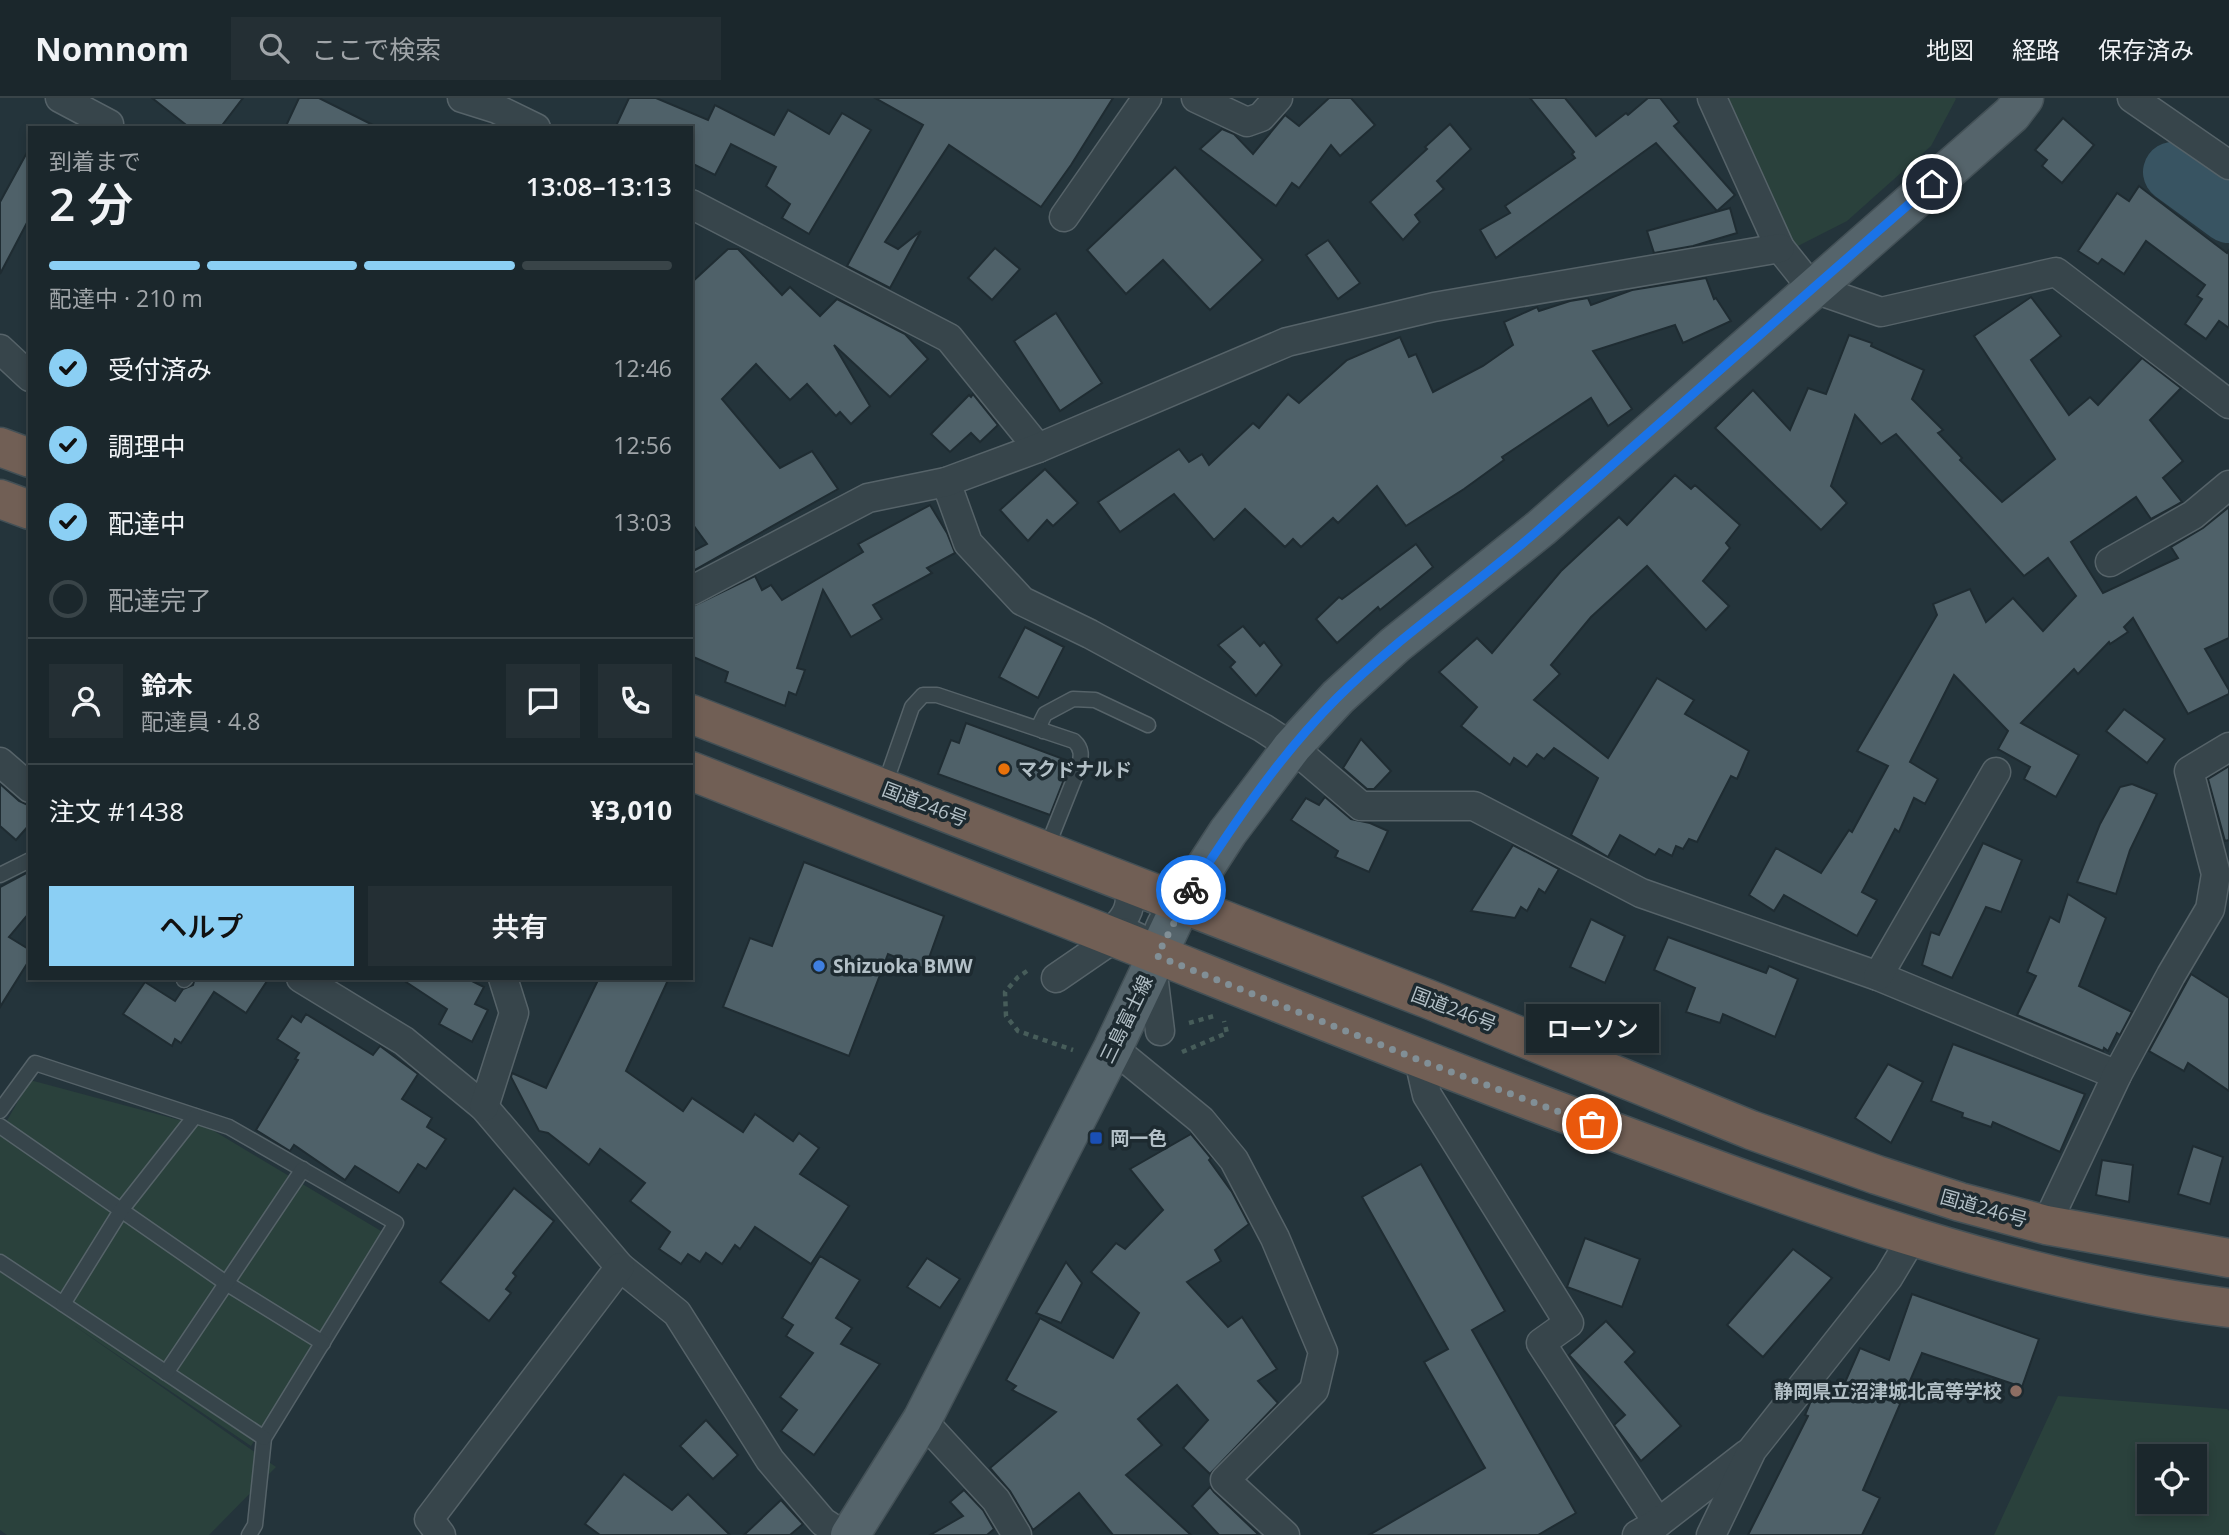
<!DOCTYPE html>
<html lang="ja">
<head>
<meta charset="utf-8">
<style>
  :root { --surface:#1b272c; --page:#242f34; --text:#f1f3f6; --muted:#a0a5a9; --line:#394448; --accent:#8bcff4 }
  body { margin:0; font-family:"Open Sans","Noto Sans JP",sans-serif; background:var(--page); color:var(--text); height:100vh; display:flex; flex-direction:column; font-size:26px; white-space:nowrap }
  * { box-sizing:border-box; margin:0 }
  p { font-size:23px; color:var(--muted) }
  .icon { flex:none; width:38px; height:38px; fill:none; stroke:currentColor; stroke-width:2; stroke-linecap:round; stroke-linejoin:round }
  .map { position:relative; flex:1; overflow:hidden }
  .drawer { position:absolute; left:28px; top:28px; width:665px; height:854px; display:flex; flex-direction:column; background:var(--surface); border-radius:0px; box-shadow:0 4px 10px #0003,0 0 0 2px var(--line) }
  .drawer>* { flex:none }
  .buttons { position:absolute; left:2137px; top:1346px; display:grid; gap:14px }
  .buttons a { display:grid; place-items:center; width:70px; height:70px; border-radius:0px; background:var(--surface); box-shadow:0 4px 10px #0003,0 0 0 2px var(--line); font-size:35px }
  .pin { position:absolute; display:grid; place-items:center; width:60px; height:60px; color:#fff; margin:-30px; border:4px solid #fff; border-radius:50%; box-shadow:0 2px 7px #0007 }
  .courier { position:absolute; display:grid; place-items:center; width:70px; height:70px; margin:-35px; border:5px solid #1a73e8; border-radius:50%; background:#fff; color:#222; box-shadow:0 2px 9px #0007 }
  .bubble { position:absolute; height:49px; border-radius:0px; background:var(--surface); box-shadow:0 4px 10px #0003,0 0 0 2px var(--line); font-size:23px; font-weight:600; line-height:49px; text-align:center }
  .overview em { font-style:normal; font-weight:600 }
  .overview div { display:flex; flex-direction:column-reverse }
  .overview { display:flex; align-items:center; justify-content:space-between; height:119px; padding:0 21px }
  h1 { font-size:46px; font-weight:600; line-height:52px }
  .bar { display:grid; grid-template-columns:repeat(4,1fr); gap:10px 7px; align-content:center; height:84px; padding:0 21px }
  .bar i { height:9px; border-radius:5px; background:var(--line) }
  .bar .active { background:var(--accent) }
  .bar p { grid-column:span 4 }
  .line { display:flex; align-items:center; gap:18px; padding:0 21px; border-top:2px solid var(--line) }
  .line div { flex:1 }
  .round { display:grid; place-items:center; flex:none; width:74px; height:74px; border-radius:0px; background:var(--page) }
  ol { padding:0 21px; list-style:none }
  li { display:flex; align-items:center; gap:21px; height:77px }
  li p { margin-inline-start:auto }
  li .icon { padding:7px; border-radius:50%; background:var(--accent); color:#111; stroke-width:4 }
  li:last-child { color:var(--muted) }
  li i { width:38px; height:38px; border:4px solid var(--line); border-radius:50% }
  .button { display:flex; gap:14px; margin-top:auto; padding:14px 21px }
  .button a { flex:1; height:80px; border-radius:0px; background:var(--accent); color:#111; font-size:28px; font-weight:600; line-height:80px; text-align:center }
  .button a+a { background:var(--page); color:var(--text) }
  header { display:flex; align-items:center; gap:42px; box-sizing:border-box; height:98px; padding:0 35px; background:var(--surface); border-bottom:2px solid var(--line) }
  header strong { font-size:33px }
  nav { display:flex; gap:38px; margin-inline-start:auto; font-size:24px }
  .search { width:490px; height:63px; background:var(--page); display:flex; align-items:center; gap:18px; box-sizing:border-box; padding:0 24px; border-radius:0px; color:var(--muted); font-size:26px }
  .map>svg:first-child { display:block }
</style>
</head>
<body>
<header>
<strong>Nomnom</strong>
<div class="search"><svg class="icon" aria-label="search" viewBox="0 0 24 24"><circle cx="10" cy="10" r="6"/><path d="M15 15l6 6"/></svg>ここで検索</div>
<nav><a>地図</a><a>経路</a><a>保存済み</a></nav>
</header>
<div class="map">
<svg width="2229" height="1437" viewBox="0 0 2229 1437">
  <rect width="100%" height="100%" fill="#24343b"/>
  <!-- green -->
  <g fill="#2a413c" fill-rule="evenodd">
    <polygon points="1711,0 1955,0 1956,1 1931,48 1847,123 1796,149 1754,104"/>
    <polygon points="30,982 209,1030 386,1136 251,1348 72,1226 276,1369 209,1437 7,1437 0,1432 0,1035"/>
    <path d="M 2058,1298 L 2227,1311 L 2229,1313 L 2229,1437 L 1994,1437 ZM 2194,1358 L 2194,1404 L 2149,1404 L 2149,1358 Z"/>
  </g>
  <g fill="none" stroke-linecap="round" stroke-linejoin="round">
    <!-- river -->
    <polyline stroke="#385462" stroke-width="60" points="2173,74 2229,115"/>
  </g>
  <!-- building -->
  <g fill="#4f6169" stroke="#1f2c32" stroke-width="2">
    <polygon points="152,0 243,0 220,30 190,30"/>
    <polygon points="299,0 319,0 379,30 285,30"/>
    <polygon points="629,0 656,0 708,22 715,7 774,37 788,12 829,36 842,15 871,32 809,136 782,120 790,106 766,88 776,69 731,46 715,77 691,65 691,30 615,30"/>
    <polygon points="875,0 1113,0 1071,67 1041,109 949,47 885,144 898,151 921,133 890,190 847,168 923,27"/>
    <polygon points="1329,0 1351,0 1375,27 1340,58 1331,47 1299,90 1292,85 1276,108 1200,51 1222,31 1234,36 1253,56 1285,17 1299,28"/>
    <polygon points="1530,0 1565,0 1596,38 1626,15 1628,17 1648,0 1660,0 1679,24 1674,28 1735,97 1717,113 1656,45 1496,160 1480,132 1510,115 1505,108 1575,60 1572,56 1574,54"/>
    <polygon points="2063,20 2094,47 2062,85 2042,68 2047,62 2035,52"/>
    <polygon points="1450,26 1471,51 1437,83 1444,91 1415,117 1420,124 1403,142 1370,104 1427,51 1425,49"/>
    <polygon points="30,49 30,119 0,176 0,104"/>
    <polygon points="1175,69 1263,162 1210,212 1163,162 1126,196 1087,152"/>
    <polygon points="2139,88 2227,155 2229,152 2229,230 2219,223 2206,241 2185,226 2202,201 2197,198 2205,187 2146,143 2124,176 2102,161 2098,166 2078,153 2117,95 2129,103"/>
    <polygon points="1730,110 1737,135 1693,148 1654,155 1647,133"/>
    <polygon points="1328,142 1360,185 1338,201 1306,157"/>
    <polygon points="995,150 1020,171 992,202 968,180"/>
    <polygon points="728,151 738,151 782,197 790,189 820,218 837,201 905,236 928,261 890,299 834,247 870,308 851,326 840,314 836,318 807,286 790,302 756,266 722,301 780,370 812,353 838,391 691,474 691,454 707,446 691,424 691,185"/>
    <polygon points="1706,180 1714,201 1716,200 1731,223 1683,245 1675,227 1593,253 1632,311 1608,328 1591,300 1502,359 1504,362 1464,391 1406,428 1377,388 1338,425 1333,420 1301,449 1293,441 1285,449 1245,411 1214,442 1174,396 1120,434 1098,404 1179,351 1189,364 1202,356 1209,367 1253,325 1259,330 1288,296 1299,305 1347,262 1400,239 1409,259 1416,256 1433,294 1483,268 1513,247 1504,224 1537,209 1539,213 1570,203 1588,200 1591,207 1632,192"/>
    <polygon points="2031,199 2061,238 2031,262 2069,317 2090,299 2098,307 2142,260 2181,290 2150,322 2183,363 2163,380 2182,404 2151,421 2136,399 2071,444 2103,495 2178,460 2171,449 2203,430 2229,409 2229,540 2205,551 2229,592 2229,596 2188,616 2133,520 2124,529 2128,534 2110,546 2109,544 2078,576 2074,571 2021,625 2079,657 2056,699 2024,681 2030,669 1998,651 2008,633 1954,577 1910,664 1938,681 1925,706 1914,700 1899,734 1895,731 1862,794 1877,802 1857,838 1784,797 1774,813 1749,797 1776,750 1821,775 1849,732 1852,734 1888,668 1857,653 1937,517 1933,506 1970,491 1986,524 2013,500 2043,533 2076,498 2048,460 2024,478 1896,336 1881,346 1855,317 1831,388 1847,405 1821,432 1715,330 1753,292 1790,332 1808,290 1826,296 1849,237 1872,245 1871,248 1924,272 1912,301 1943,332 1938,335 1962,360 1960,362 2002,404 2055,361 1974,238"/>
    <polygon points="1056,215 1102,285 1060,313 1014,243"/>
    <polygon points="973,296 998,327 980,344 971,335 950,354 931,336 969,297 971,299"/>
    <polygon points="1045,371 1078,405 1053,428 1047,422 1028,443 1000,412"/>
    <polygon points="1675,377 1691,391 1695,387 1740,427 1726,445 1730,450 1703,483 1729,508 1706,532 1647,468 1591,519 1551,567 1560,576 1534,602 1608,660 1657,580 1694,602 1685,616 1749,653 1737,681 1731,678 1697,744 1689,741 1683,751 1676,748 1672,758 1659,751 1655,757 1620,737 1608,759 1571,737 1598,680 1554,650 1544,661 1537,656 1527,669 1514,660 1510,667 1461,628 1477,609 1439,574 1477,540 1492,555 1561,473 1619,419 1627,427"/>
    <polygon points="930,407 947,435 955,455 927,470 932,475 873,507 882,521 851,539 823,492 797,570 805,572 796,597 789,594 785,608 725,584 728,574 691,558 691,509 755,478 762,492 771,487 782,502 863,454 858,446"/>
    <polygon points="1416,446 1433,469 1380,512 1378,509 1337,545 1316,521 1339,499 1342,501"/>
    <polygon points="1243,528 1260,548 1264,544 1282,567 1256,598 1230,569 1235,564 1218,547"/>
    <polygon points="1025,529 1064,549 1038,600 999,579"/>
    <polygon points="2124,611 2165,641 2147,665 2106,633"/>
    <polygon points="966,625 1066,662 1065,664 1070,666 1050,717 938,676 951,642 959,645"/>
    <polygon points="1361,641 1391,673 1374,691 1367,691 1343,670"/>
    <polygon points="2229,668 2229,742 2225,743 2208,681"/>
    <polygon points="0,686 19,703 30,708 30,726 16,742 0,728"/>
    <polygon points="2132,686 2157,696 2130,752 2116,796 2077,784 2100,726 2120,689"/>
    <polygon points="1325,699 1351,721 1370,725 1388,733 1369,774 1335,759 1338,753 1291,722 1306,700 1319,707"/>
    <polygon points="1983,745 2022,762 2001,814 1986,809 1952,880 1922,867 1931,834 1939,837"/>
    <polygon points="1513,747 1559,771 1545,795 1539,791 1527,813 1521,809 1515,820 1471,813"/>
    <polygon points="804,764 944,818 925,871 888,856 849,958 723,909 750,840 772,848"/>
    <polygon points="30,773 30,814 9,839 30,852 30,861 0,909 0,789"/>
    <polygon points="2068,796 2106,820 2079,888 2132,914 2120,937 2117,935 2108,953 2104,950 2103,953 2017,917 2036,878 2027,874 2050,819 2059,824"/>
    <polygon points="1591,821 1625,838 1605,885 1570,869"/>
    <polygon points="1668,839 1766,875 1769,868 1798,881 1775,939 1723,916 1720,925 1686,914 1695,890 1654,872"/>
    <polygon points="2191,876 2229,900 2229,993 2188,965 2184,973 2149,953"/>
    <polygon points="195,880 269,880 246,915 214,894 181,945 175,941 172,948 123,916 145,884 175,903 183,891 193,887"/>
    <polygon points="400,880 466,880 484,889 475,906 488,912 472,944 439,926 447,911"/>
    <polygon points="599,880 669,880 626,973 683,1013 692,1000 743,1034 755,1016 793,1043 799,1035 819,1050 800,1076 849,1108 811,1166 755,1129 740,1151 735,1147 722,1166 706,1155 700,1164 688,1156 681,1166 659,1151 670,1134 630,1103 645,1085 600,1051 589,1067 548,1035 539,1033 511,979 512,975 546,990"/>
    <polygon points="306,916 373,957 380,948 418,976 402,1001 432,1020 427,1029 446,1041 426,1071 418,1066 399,1095 355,1068 345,1082 294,1047 290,1053 256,1032 298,962 295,961 299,955 277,941 292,918 301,924"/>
    <polygon points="1953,946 2085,996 2060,1054 1993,1024 1991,1029 1962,1019 1963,1015 1931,1003"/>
    <polygon points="1888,966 1923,984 1891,1045 1855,1020"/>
    <polygon points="1191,1036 1211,1060 1209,1062 1232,1094 1249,1126 1215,1152 1221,1163 1187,1184 1228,1229 1242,1219 1277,1271 1258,1283 1278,1305 1210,1376 1183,1350 1208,1322 1177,1287 1138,1321 1162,1347 1126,1377 1191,1437 1113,1437 1079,1395 1033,1432 1010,1393 990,1370 1056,1314 1012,1292 1016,1288 1006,1282 1040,1220 1113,1260 1139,1215 1091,1174 1116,1145 1125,1151 1163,1112 1130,1071"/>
    <polygon points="2193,1048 2223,1059 2210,1106 2178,1096"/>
    <polygon points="2102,1062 2133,1067 2129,1104 2096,1097"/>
    <polygon points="1421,1066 1505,1213 1472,1232 1576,1415 1538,1437 1369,1437 1485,1370 1424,1264 1448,1251 1362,1099"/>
    <polygon points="514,1090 554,1123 513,1175 516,1178 506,1191 511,1195 489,1223 440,1184"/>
    <polygon points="1585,1140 1640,1161 1622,1209 1567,1189"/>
    <polygon points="1793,1151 1832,1180 1763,1259 1727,1227"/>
    <polygon points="820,1158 860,1182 836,1220 852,1230 841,1246 880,1266 814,1357 781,1333 797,1312 780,1299 813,1255 786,1238 793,1227 782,1220"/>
    <polygon points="927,1160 960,1181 940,1210 907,1189"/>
    <polygon points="1066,1164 1082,1185 1061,1225 1036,1215"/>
    <polygon points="1912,1196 2039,1241 2022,1289 1922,1255 1863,1392 1880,1400 1862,1437 1748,1437 1808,1318 1805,1317 1810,1305 1823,1288 1840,1296 1860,1250 1889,1262"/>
    <polygon points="1606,1223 1635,1254 1625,1264 1681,1328 1641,1363 1614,1327 1625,1317 1569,1257"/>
    <polygon points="706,1322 738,1357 713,1381 680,1348"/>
    <polygon points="624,1376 672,1412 688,1396 730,1437 600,1437 585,1426"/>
    <polygon points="1210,1389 1214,1394 1259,1437 1219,1437 1192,1408"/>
    <polygon points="964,1392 983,1412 994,1431 987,1437 930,1437 963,1418 950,1404"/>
    <polygon points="781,1402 803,1426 790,1437 744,1437"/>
  </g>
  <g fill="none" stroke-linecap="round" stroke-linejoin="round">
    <!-- lane casing -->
    <g stroke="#566369" stroke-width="17">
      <g id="lane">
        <polyline points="1043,633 1040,626 1045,616 1073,601 1095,602 1148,627"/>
        <path d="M 884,689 L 912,609 L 923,597 L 937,597 L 1074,643 C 1083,651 1081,659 1079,669 L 1046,752"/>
        <polyline points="0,777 30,762"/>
        <polyline points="184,882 186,880"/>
        <polyline points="0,1013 35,965 229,1029 396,1125 264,1340 255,1427 249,1437"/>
        <polyline points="0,1028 226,1185 323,1245"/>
        <polyline points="0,1164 264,1340"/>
        <polyline points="63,1206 122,1111 195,1018"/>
        <polyline points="166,1275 303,1071"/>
      </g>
    </g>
    <!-- street casing -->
    <g stroke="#566369" stroke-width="31">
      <g id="street">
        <polyline points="60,0 109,26"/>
        <polyline points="462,0 497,11 536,30"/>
        <polyline points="1196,0 1247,24 1261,19 1278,0"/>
        <polyline points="1712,0 1780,150 1812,190 1881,214 2056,174 2229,306"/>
        <polyline points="2132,0 2229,67"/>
        <polyline points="691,106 949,240 1038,350"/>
        <polyline points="1064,119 1147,0"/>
        <polyline points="0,251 30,279"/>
        <polyline points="946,384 968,445 1022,503 1090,536 1263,630 1292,649 1361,708 1474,708 1641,795 1878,878 2117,977"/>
        <polyline points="2110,464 2193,417 2229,387"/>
        <polyline points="691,493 868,400 946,384 1038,350 1287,244 1434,209 1780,150"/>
        <polyline points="0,664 30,690"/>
        <path d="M 1130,791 L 1174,809 C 1163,820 1158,830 1156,845 L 1149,845 L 1116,829 C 1128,817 1131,808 1130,791 Z"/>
        <polyline points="1152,868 1160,933"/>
        <polyline points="1878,878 1996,674"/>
        <polyline points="301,880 404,943 484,1009 620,1169 677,1215 770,1362 823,1424 843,1437"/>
        <polyline points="1056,880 1123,834"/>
        <polyline points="1113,950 1201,1022 1234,1062 1275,1140 1323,1254 1314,1292 1225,1382 1285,1437"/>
        <polyline points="1419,962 1427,997 1569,1225 1541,1245 1658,1425"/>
        <polyline points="484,1009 514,915 503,880"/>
        <polyline points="2046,1127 2117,977 2171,877 2210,811 2216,776 2189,673 2229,649"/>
        <polyline points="922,1322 996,1402 1017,1437"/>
        <polyline points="441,1437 429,1421 620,1169"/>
        <polyline points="1637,1437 1658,1425 1747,1356"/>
        <polyline points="1711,1437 1752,1352 1888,1180 1912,1140"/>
      </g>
    </g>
    <!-- primary casing -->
    <g stroke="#445157" stroke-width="41">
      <polyline id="primary" points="850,1437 922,1322 1113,950 1182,805 1228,734 1292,649 1338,599 1395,547 1541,430 2012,16 2024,0"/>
    </g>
    <!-- highway casing -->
    <g stroke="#435056" stroke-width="41">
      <g id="highway">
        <polyline points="0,349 30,360"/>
        <polyline points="0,401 30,412"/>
        <polyline points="691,616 1428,901 1751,1032 1877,1077 1960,1104 2046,1127 2229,1160"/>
        <path d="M 691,673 C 806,718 920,763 1035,808 C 1218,880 1400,955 1585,1023 C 1795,1101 2005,1182 2229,1210"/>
      </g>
    </g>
    <!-- path -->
    <g stroke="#475d5a" stroke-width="4.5" stroke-dasharray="5 5" stroke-linecap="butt">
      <polyline points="1027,873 1018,879 1005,894 1006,918 1018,933 1073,952"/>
      <polyline points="1189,925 1214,918"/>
      <polyline points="1182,954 1227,935 1224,923"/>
    </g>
    <!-- lane -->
    <use href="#lane" stroke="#37454b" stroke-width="14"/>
    <!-- street -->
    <use href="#street" stroke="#37454b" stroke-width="28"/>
    <!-- primary -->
    <use href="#primary" stroke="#55646b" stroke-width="38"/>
    <!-- highway -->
    <use href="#highway" stroke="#715f55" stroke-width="38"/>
  </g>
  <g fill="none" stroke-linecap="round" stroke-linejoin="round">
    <!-- done -->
    <polyline stroke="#818f96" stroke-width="7" stroke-dasharray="0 12.6" points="1191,792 1157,858 1419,962 1592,1026"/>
    <!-- route -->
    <path stroke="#1a73e8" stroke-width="9" d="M 1191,792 C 1235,724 1280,657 1337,600 C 1401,536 1477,487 1544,427 C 1673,314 1802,199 1932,86"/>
  </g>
  <!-- markers -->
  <circle fill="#e8710a" stroke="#1d2a30" stroke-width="2.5" cx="1004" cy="671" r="7"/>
  <circle fill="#3f7fe0" stroke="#1d2a30" stroke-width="2.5" cx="819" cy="868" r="7"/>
  <rect fill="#1a4fb4" stroke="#1d2a30" stroke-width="2.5" x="1089" y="1033" width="14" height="14" rx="3.5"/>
  <circle fill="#8d6e63" stroke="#1d2a30" stroke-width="2.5" cx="2016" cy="1293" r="7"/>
  <g text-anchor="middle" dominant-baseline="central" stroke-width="7" stroke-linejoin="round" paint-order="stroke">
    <!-- poi labels -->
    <g font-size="19" font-weight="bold" fill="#b3c0c7" stroke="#1d2a30" text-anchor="start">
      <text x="1018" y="671">マクドナルド</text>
      <text x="833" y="868">Shizuoka BMW</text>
      <text x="1110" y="1040">岡一色</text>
      <text x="2002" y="1293" text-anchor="end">静岡県立沼津城北高等学校</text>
    </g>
    <!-- street labels -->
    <g font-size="19" fill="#b3c0c7" stroke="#1d2a30">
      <text transform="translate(925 706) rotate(21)">国道246号</text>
      <text transform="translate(1454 911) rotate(21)">国道246号</text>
      <text transform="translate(1126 921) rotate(-64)">三島富士線</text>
      <text transform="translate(1984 1110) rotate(16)">国道246号</text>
    </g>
  </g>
</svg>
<div class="buttons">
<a><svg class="icon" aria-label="locate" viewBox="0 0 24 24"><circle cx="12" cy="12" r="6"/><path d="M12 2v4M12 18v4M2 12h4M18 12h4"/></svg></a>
</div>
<div class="pin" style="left:1592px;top:1026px;background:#ea580c"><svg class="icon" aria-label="bag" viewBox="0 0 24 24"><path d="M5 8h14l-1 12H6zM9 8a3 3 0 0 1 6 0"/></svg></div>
<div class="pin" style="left:1932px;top:86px;background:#1f2937"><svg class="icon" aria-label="home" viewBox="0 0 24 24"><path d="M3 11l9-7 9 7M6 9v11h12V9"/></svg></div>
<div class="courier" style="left:1191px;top:792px"><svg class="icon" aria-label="bike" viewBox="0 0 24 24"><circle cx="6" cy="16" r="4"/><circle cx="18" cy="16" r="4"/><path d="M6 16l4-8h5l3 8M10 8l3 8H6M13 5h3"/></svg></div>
<div class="bubble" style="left:1526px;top:906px;width:133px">ローソン</div>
<section class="drawer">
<div class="overview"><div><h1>2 分</h1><p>到着まで</p></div><em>13:08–13:13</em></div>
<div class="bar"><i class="active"></i><i class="active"></i><i class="active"></i><i></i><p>配達中 · 210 m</p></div>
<ol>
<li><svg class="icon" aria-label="check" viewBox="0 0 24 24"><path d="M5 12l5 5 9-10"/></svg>受付済み<p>12:46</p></li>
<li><svg class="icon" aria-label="check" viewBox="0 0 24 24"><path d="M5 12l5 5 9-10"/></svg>調理中<p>12:56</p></li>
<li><svg class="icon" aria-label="check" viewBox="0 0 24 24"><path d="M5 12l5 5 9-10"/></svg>配達中<p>13:03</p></li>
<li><i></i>配達完了</li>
</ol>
<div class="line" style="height:126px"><a class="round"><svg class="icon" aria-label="person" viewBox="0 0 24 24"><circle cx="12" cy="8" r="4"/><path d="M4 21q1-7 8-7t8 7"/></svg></a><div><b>鈴木</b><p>配達員 · 4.8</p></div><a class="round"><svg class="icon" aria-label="chat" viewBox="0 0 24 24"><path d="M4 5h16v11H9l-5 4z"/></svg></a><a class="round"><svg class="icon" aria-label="phone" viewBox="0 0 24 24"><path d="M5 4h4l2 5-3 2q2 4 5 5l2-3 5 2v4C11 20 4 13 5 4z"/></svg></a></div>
<div class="line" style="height:91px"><div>注文 #1438</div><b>¥3,010</b></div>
<div class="button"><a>ヘルプ</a><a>共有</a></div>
</section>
</div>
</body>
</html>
